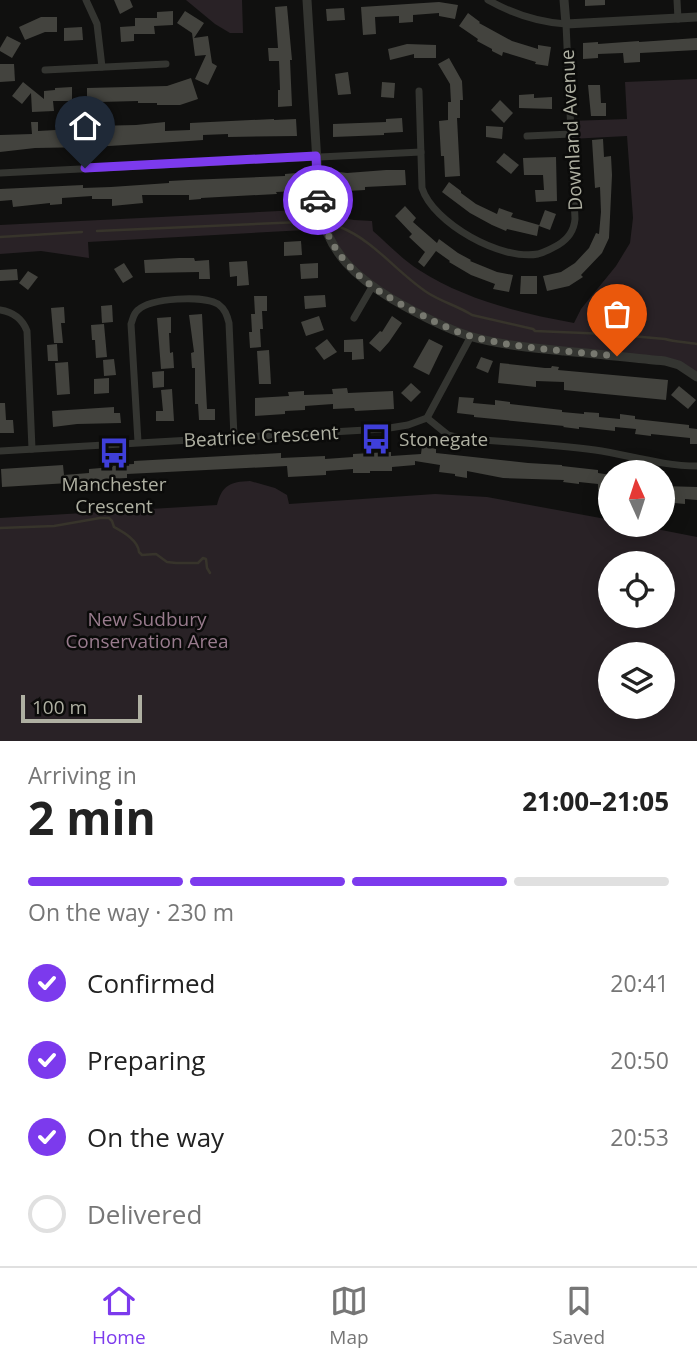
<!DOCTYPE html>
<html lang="en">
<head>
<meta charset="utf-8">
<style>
  :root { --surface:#fff; --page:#f6f6f6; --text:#222; --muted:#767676; --line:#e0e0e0; --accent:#7c3aed }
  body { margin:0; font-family:"Open Sans",sans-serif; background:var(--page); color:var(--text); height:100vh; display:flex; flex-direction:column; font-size:26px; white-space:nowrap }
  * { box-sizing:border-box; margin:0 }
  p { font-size:23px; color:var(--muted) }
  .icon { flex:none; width:38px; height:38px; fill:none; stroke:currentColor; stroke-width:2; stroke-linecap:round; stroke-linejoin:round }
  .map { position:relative; height:741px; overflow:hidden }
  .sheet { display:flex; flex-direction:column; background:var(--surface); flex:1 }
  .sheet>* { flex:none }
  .needle { width:46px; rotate:357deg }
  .tools { position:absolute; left:598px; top:460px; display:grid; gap:14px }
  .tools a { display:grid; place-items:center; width:77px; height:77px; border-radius:50%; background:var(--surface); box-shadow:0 4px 18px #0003; font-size:35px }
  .scale { position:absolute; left:21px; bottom:18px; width:121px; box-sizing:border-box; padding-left:7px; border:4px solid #afb0a2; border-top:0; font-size:19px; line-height:24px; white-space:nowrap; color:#afb0a2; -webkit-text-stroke:5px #0b0b0a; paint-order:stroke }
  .pin { position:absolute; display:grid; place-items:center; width:60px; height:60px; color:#fff; margin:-72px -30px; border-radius:50% 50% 50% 0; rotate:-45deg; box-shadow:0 0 7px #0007 }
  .pin .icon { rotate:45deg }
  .courier { position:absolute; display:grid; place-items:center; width:70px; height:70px; margin:-35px; border:5px solid #7c3aed; border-radius:50%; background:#fff; color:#222; box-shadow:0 2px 9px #0007 }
  .overview em { font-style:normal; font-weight:700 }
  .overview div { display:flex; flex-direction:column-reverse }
  .overview { display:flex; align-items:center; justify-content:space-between; height:119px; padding:0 28px }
  h1 { font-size:46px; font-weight:700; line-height:52px }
  .bar { display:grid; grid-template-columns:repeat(4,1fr); gap:10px 7px; align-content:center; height:84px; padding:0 28px }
  .bar i { height:9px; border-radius:5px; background:var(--line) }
  .bar .active { background:var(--accent) }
  .bar p { grid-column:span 4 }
  ol { padding:0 28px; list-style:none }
  li { display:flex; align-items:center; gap:21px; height:77px }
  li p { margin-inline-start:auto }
  li .icon { padding:7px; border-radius:50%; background:var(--accent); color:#fff; stroke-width:4 }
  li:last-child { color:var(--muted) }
  li i { width:38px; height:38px; border:4px solid var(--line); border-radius:50% }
  .tab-bar { display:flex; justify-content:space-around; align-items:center; height:98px; border-top:2px solid var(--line); background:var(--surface); font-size:19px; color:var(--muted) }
  .tab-bar a { display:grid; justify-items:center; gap:4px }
  .tab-bar .active { color:var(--accent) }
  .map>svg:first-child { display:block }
</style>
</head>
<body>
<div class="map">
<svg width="697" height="741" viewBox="0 0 697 741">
  <rect width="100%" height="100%" fill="#10100f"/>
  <!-- green -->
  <g fill="#292226" fill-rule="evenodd">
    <polygon points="186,0 242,0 243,33 230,33 215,24"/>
    <path d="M 697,79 L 697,378 L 678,366 L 471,337 L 371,287 L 324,229 L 88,242 L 89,258 L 41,251 L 0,254 L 0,225 L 319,209 L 320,214 L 354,220 L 372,221 L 373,231 C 388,244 403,260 419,270 C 466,300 520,313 574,323 L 581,309 L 616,266 L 630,243 L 633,218 L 627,136 L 570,139 L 570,121 L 627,119 L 625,82 Z"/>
    <path d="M 250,481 L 275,488 L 287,495 L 289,504 L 435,494 L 487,497 L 611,520 L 611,525 L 636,525 L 697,537 L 697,741 L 0,741 L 0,518 L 217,505 C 222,485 230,482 250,481 ZM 611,564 L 663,564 L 663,616 L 611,616 ZM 611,654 L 663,654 L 663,707 L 611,707 Z"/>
  </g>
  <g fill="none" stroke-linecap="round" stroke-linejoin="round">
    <!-- stream -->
    <g stroke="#37342b" stroke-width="2.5">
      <path d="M 340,227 C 375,241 396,272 428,293 C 442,302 458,306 472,315 L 533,329 L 535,331 L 608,334 L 665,339 C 675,342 686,342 697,344"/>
      <polyline points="97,231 301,222"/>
      <polyline points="0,237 82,232"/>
      <path d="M 0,528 L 54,526 L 100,518 L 109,518 L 112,521 L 114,527 C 123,532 138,540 139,552 L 142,555 L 156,554 L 167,562 L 176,563 L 198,563 L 203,558 L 206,559 L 207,568 L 210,573"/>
    </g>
  </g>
  <!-- building -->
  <g fill="#43433e">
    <polygon points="114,0 130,0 133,7 120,14"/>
    <polygon points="585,0 605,0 605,5 585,6"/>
    <polygon points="439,2 458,5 455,19 439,16 439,13 413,15 413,22 399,23 399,16 375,17 376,34 363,35 361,7"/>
    <polygon points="287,6 292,60 290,60 292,106 278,107 278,90 280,90 279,61 269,61 268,48 278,48 275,7"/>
    <polygon points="344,8 345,20 327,21 326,9"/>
    <polygon points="173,11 173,25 154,26 155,34 134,34 134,41 121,42 120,27 135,26 135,18 157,18 157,12"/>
    <polygon points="185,11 204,23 194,38 208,36 212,63 217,66 208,85 195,79 206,55 195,56 192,33 177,23"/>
    <polygon points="468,13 480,22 479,23 512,41 538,49 538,45 551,47 548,66 535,64 536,62 503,52 502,56 492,51 492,49 477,41 478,39 459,26"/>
    <polygon points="41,17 57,17 57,32 45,32 25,40 19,27"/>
    <polygon points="82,27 83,40 64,41 64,28"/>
    <polygon points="7,36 21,43 12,58 0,51 0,48"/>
    <polygon points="697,38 697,50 640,53 640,62 624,63 623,53 598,54 598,58 583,59 583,43 598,42 598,44 639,41 639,42"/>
    <polygon points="407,44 436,45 436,58 414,58 414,54 390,60 388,49"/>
    <polygon points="449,58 462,81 463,100 460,100 460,118 457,118 460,176 445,177 444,156 441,156 439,121 448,120 448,102 451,102 450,84 438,64"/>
    <polygon points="0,64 14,64 15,81 0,82"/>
    <polygon points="348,72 351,94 338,95 335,74"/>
    <polygon points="191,78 198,99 180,105 157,105 157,103 138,103 138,101 99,102 99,104 87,105 87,88 167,86"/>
    <polygon points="23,82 44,99 44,91 55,90 55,88 72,87 72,101 53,101 54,111 32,112 31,93 22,104 12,96"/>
    <polygon points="382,82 395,83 394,98 381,97"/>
    <polygon points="588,85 600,85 601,103 606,103 606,116 591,116"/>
    <polygon points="534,94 534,98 552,97 552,109 519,108 519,95"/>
    <polygon points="500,100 513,113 504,123 491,110"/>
    <polygon points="402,118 403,132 384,133 384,135 333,137 333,124 386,122 386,119"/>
    <polygon points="274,119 274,120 296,119 297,136 228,137 228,134 203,135 203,140 189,141 93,147 35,148 0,152 0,135 32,134 31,122 38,122 38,131 56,130 56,132 93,130 93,126 136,125 165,122 165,131 190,130 190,123"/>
    <polygon points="486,126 503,127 502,139 486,137"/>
    <polygon points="603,139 604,157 611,156 612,175 609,238 602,253 581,275 583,277 569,286 547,291 543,276 561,272 575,263 589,248 596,233 599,234 601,212 600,187 595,188 592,140"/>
    <polygon points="504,153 519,165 511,174 496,162"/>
    <polygon points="556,157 557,201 536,202 535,190 544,190 543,175 524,175 523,158"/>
    <polygon points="386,170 405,170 406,185 365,187 365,190 347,191 346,195 334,192 339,172 347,173"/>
    <polygon points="297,173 297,191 276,192 277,194 201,198 201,199 189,200 189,195 142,195 143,203 112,206 112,199 92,199 92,196 62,198 62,204 50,205 50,203 13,207 12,200 0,201 0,189 83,185 83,188 111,187 169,183 169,181 188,180 285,176 285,174"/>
    <polygon points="449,182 461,191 461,193 476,204 497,214 499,208 513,213 511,217 539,225 537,236 507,229 506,231 492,225 470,213 442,192"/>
    <polygon points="405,206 416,218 413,222 437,243 439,239 458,253 471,260 470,261 497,272 513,275 509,292 493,289 495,284 471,275 449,262 450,261 436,251 424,267 418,262 425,252 409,237 412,234 395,216"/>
    <polygon points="545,210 556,214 550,230 539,226"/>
    <polygon points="301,241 302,255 284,256 284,242"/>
    <polygon points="179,258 194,258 195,261 209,260 210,279 199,279 199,272 145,273 144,260"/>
    <polygon points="247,261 249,285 237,286 237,276 230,277 229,262"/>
    <polygon points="124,263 133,277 123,283 114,269"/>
    <polygon points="318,263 318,278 301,279 300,264"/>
    <polygon points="17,269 18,280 0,281 0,270"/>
    <polygon points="28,271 38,277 28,290 19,283"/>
    <polygon points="521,276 537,276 537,294 520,294"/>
    <polygon points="325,295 326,307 305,309 304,296"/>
    <polygon points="254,296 267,296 267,311 262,311 263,329 260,329 261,347 250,348 249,332 252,332 251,314 255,314"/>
    <polygon points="112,305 113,322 102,323 101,306"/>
    <polygon points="64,307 65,323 61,323 63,343 54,343 51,308"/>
    <polygon points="202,314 207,409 215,409 215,420 199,420 198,404 195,404 195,368 192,368 191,353 194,352 189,315"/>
    <polygon points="319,316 324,330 306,336 301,322"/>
    <polygon points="392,316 402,323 389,342 380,352 369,343 380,331 382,332"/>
    <polygon points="171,317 171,333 169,333 170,353 173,352 174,368 161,369 157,318"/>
    <polygon points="104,324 107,357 96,358 95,340 92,340 91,325"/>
    <polygon points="327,339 337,352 324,360 315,348"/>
    <polygon points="363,339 364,359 352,360 352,352 344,352 344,340"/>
    <polygon points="429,339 443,346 429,375 413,367"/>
    <polygon points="57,344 58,361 48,361 47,345"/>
    <polygon points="269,350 271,384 259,384 257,351"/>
    <polygon points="481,357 493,361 488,373 476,368"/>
    <polygon points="114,359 116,375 104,376 103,360"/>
    <polygon points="68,362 70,394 57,395 55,363"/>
    <polygon points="500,363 545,368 551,368 552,366 559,367 558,370 668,380 666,400 564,390 564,382 536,381 536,387 498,383"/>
    <polygon points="164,371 164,387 153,388 152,372"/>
    <polygon points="109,378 109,393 94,394 94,379"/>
    <polygon points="411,383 421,392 411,402 401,393"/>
    <polygon points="679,386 696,400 688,409 671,395"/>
    <polygon points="347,388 348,393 393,391 394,409 355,411 354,408 333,409 333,404 305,406 305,410 285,411 285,414 255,416 255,398 289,396 288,392 304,391 304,395 333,394 332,389"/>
    <polygon points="172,389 174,421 156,421 156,411 163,411 161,390"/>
    <polygon points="459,397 474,398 473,403 495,405 495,400 510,402 510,404 562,410 562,412 584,414 584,412 599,413 599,417 620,419 620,414 635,416 635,419 689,425 689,428 697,429 697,444 690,444 690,438 651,434 651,436 635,434 636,429 615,427 615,431 579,427 579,429 563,427 564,426 474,417 474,415 457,413"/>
    <polygon points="0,403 5,403 6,420 13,420 14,433 0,433"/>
    <polygon points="114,407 114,413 120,413 121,423 77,424 53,427 52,411"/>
    <polygon points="422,446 436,449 436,453 528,463 562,465 562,466 598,470 598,473 611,475 611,492 598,490 598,484 579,482 579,484 563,482 564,480 503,478 467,471 467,478 455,476 455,474 439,472 440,465 415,461 415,465 392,467 392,471 370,471 370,473 353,473 353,469 326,471 326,475 288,477 287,466 127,474 127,478 105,479 106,487 90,488 90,484 69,485 69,483 2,487 1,469 63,465 64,475 89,473 89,469 113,467 112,465 134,464 134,461 281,453 281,458 325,456 325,459 353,457 353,454 391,452 391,456 421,454"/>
    <polygon points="663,486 697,487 697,500 685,499 685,504 663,502"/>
  </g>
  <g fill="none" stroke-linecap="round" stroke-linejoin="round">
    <!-- minor -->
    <g stroke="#343531" stroke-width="7">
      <polyline points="86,0 97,24 102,67"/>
      <polyline points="677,0 678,19"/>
      <polyline points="45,70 166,64"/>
      <path d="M 419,91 L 422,188 C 433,223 501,261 538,254 C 545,252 551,249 558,245 C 568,239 574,231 575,219 L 566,24 C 537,22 513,14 488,0"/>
      <polyline points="527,136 571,134"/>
      <polyline points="0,173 421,152"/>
      <path d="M 0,310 C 13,312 22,318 27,331 L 32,449"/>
      <polyline points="354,318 372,287"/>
      <path d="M 427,418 L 448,435 L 459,438 C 505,442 550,444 595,450 C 629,455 662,466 697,466"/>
      <path d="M 138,442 L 131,324 C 133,319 133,314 138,310 C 151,298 203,295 218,304 C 225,309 227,315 229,323 L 234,437"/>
      <polyline points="0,451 383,429 408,425 427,418 471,336"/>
    </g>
    <!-- tertiary -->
    <g stroke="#343531" stroke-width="9">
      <path d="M 307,0 L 320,211 C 330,254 356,277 392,299 C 416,313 442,327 469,336 C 500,345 533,348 564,351 C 598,354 632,358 665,361 L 679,365 L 697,377"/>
      <polyline points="564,0 566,24 697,17"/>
    </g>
  </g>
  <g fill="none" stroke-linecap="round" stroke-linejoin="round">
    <!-- done -->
    <path stroke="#77786f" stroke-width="7" stroke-dasharray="0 12.6" d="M 318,200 C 327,260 369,289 420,314 C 437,323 455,332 474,337 C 520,349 569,351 617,356"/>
    <!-- route -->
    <polyline stroke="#7c3aed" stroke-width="9" points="85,168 316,156 318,200"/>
  </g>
  <!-- icons -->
  <defs>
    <g id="bus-bare" transform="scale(2.415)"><path d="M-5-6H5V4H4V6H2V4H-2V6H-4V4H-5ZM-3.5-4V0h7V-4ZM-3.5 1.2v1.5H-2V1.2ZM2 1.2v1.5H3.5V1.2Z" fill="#3f3fd9" stroke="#0b0b0a" stroke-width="2.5" paint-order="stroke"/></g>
  </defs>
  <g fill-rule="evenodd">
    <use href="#bus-bare" x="376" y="439"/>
    <use href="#bus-bare" x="114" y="453"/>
  </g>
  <g text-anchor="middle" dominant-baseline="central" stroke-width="5" stroke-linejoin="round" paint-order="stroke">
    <!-- street labels -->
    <g font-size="19" fill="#afb0a2" stroke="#0b0b0a">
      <text transform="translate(571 130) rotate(-93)">Downland Avenue</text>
      <text transform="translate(261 436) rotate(-3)">Beatrice Crescent</text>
    </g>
    <!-- poi labels -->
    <g font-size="19" fill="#afb0a2" stroke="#0b0b0a" text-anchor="start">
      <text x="399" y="439">Stonegate</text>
      <text x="114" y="484" text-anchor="middle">Manchester<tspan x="114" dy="22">Crescent</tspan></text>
    </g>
    <!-- park labels -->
    <g font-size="19" fill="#987b8d" stroke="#0b0b0a">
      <text x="147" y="619">New Sudbury<tspan x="147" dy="22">Conservation Area</tspan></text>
    </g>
  </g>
</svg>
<div class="tools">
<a><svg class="needle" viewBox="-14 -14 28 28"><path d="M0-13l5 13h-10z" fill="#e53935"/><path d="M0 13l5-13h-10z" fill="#767676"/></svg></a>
<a><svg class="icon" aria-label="locate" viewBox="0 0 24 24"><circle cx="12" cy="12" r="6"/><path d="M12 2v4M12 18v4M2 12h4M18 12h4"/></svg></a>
<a><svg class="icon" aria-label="layers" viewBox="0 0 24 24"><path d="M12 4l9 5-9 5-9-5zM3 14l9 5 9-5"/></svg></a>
</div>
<div class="scale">100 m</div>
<div class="pin" style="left:617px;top:356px;background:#ea580c"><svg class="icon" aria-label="bag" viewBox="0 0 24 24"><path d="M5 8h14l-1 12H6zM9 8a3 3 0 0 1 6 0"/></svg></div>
<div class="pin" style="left:85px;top:168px;background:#1f2937"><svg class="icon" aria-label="home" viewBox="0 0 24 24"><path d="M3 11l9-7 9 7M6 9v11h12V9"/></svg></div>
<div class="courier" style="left:318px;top:200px"><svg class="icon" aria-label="car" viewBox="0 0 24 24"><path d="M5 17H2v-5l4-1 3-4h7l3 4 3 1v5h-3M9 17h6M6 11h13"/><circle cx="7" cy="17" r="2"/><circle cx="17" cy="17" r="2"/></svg></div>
</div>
<section class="sheet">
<div class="overview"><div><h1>2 min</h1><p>Arriving in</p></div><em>21:00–21:05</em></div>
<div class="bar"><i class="active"></i><i class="active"></i><i class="active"></i><i></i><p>On the way · 230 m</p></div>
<ol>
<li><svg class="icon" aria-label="check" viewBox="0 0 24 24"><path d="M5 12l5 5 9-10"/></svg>Confirmed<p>20:41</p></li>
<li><svg class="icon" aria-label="check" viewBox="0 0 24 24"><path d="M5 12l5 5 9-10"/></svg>Preparing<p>20:50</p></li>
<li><svg class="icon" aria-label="check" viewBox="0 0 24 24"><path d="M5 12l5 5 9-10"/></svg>On the way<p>20:53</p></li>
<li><i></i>Delivered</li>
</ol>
</section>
<nav class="tab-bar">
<a class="active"><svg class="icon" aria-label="home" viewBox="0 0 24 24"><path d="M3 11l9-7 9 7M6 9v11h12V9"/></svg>Home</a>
<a><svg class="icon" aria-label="map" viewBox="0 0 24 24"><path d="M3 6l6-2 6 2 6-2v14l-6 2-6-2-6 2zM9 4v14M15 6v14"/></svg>Map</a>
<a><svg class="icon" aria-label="saved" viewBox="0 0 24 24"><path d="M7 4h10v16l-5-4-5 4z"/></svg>Saved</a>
</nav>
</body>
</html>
